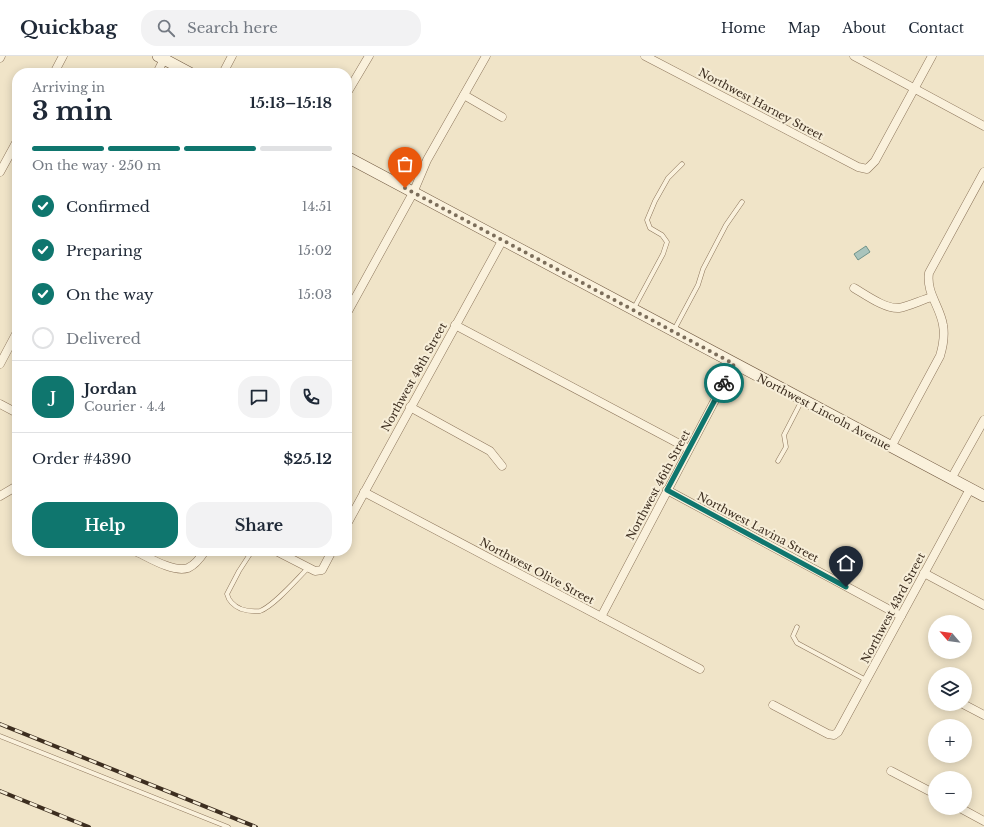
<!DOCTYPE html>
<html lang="en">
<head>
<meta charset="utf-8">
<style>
  :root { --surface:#fff; --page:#f2f2f3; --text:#1f2937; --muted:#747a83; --line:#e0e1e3; --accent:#0f766e }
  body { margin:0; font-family:"Libre Baskerville",serif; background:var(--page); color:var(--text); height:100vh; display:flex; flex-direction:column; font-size:15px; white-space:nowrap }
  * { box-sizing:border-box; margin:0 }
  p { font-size:13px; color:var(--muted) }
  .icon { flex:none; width:22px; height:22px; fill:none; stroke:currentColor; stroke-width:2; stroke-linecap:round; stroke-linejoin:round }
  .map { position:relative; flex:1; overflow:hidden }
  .drawer { position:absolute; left:12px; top:12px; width:340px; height:488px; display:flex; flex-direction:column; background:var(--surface); border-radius:16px; box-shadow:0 2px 10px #0003 }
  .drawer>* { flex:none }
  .needle { width:26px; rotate:298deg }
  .buttons { position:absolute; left:928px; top:559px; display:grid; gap:8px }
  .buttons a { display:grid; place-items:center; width:44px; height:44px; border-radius:50%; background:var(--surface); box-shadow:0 2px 10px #0003; font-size:20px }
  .pin { position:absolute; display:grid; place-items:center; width:34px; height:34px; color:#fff; margin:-41px -17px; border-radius:50% 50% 50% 0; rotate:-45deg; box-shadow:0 0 4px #0007 }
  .pin .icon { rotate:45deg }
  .courier { position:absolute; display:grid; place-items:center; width:40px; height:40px; margin:-20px; border:3px solid #0f766e; border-radius:50%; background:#fff; color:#222; box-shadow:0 1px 5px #0007 }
  .summary em { font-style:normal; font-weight:700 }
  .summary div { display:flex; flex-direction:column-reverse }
  .summary { display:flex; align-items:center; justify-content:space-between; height:68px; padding:0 20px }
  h1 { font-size:26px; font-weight:700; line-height:30px }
  .bar { display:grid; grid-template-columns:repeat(4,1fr); gap:6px 4px; align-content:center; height:48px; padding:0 20px }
  .bar i { height:5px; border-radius:3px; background:var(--line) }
  .bar .selected { background:var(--accent) }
  .bar p { grid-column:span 4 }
  .line { display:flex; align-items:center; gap:10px; padding:0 20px; border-top:1px solid var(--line) }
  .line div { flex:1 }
  .round { display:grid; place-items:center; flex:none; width:42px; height:42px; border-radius:16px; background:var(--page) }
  ol { padding:0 20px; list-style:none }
  li { display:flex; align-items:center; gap:12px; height:44px }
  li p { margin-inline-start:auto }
  li .icon { padding:4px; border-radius:50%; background:var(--accent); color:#fff; stroke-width:4 }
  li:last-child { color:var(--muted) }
  li i { width:22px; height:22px; border:2px solid var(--line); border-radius:50% }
  .button { display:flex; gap:8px; margin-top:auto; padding:8px 20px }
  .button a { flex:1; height:46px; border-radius:16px; background:var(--accent); color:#fff; font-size:16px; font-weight:700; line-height:46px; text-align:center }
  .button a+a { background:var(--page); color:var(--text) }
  header { display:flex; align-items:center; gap:24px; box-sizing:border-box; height:56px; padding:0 20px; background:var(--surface); border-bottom:1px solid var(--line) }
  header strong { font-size:19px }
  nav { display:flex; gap:22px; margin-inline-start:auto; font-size:14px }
  .search { width:280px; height:36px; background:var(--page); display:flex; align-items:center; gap:10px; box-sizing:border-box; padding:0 14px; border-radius:16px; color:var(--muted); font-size:15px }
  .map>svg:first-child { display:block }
</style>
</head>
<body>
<header>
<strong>Quickbag</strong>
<div class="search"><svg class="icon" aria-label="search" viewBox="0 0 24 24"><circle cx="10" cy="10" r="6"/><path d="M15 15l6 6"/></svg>Search here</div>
<nav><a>Home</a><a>Map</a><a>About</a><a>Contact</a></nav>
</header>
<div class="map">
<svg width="984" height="771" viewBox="0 0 984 771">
  <rect width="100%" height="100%" fill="#f0e4c8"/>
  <!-- water -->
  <polygon fill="#a9c4bc" stroke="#6f938a" points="866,190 870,196 858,204 854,198"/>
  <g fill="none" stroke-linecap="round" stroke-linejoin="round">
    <!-- lane casing -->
    <g stroke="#8d765c" stroke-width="5">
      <g id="lane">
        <polyline points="634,252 663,198 667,186 662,179 650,172 647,164 655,145 668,122 682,108"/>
        <polyline points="674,274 698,229 703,213 726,169 742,146"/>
        <polyline points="778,405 786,391 784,379 802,344"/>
        <path d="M 252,495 L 239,515 L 227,538 C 229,546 234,550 241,553 C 247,555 253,556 260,555 C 274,550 297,523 308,512"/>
        <polyline points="797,571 793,580 797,587 866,624"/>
        <polyline points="0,680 228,771"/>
      </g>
    </g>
    <!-- street casing -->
    <g stroke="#8d765c" stroke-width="9">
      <g id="street">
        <polyline points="645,0 858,111 867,113 875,105 932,0"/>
        <polyline points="854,0 984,70"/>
        <polyline points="0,2 1,0"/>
        <polyline points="54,17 63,0"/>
        <polyline points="157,17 164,3"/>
        <polyline points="223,17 232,0"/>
        <polyline points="347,37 369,0"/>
        <polyline points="464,39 502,61"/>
        <polyline points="0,116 17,85"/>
        <path d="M 854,232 C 866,239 885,253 899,252 C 910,250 921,244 932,241"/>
        <polyline points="347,257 413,137 427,104 486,0"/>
        <polyline points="455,269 689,393"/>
        <polyline points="0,308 17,276"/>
        <polyline points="0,348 17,357"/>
        <polyline points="410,351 490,395 502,410"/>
        <path d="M 891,391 L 940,300 C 943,290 945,280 943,269 C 940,250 926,237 929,217 L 984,116"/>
        <polyline points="951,423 984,364"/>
        <polyline points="667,434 901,560"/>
        <polyline points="364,436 700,613"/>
        <polyline points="0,440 17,430"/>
        <polyline points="347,468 502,185"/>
        <path d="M 135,495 C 148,501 173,517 188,512 C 195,509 201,501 205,495"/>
        <polyline points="276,495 315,515 322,514 332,495"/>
        <polyline points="924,517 984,549"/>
        <polyline points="601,561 734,308"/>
        <polyline points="963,648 984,659"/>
        <polyline points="773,649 828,678 834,679 838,676 970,433"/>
        <polyline points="891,715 935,738"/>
        <polyline points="960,752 984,765"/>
      </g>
    </g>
    <!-- secondary casing -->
    <g stroke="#6f573f" stroke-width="12">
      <g id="secondary">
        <polyline points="158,0 190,17"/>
        <polyline points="347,101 984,440"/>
      </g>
    </g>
    <!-- lane -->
    <use href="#lane" stroke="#faf1dc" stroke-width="4"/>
    <!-- street -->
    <use href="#street" stroke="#faf1dc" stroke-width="8"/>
    <!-- secondary -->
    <use href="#secondary" stroke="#faf1dc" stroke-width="11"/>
    <!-- rail casing -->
    <g stroke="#3d2e20" stroke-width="4">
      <g id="rail">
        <polyline points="0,668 256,771"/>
        <polyline points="0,735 89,771"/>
      </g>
    </g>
    <!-- rail -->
    <use href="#rail" stroke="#f7eed8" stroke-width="2.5" stroke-dasharray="8" stroke-linecap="butt"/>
  </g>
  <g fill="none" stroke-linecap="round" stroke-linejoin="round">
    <!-- done -->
    <polyline stroke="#7c6e5b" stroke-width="4" stroke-dasharray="0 7.2" points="405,132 734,308 724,327"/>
    <!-- route -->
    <polyline stroke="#0f766e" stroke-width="5" points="724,327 667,434 846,531"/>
  </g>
  <g text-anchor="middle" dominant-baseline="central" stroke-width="4" stroke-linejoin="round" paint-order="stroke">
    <!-- street labels -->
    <g font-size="11" fill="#3d2e20" stroke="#f7eed8">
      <text transform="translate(761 48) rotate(28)">Northwest Harney Street</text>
      <text transform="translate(414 321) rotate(-61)">Northwest 48th Street</text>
      <text transform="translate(824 356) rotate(28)">Northwest Lincoln Avenue</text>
      <text transform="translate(658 429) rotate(-62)">Northwest 46th Street</text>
      <text transform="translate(758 471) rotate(28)">Northwest Lavina Street</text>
      <text transform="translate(537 515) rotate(28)">Northwest Olive Street</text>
      <text transform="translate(893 552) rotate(-62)">Northwest 43rd Street</text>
    </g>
  </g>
</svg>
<div class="buttons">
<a><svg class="needle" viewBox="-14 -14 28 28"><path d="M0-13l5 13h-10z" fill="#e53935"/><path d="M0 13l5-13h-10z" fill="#747a83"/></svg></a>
<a><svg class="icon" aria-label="layers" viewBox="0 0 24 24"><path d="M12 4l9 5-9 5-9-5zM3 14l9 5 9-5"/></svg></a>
<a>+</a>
<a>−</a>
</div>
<div class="pin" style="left:405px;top:132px;background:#ea580c"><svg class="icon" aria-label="bag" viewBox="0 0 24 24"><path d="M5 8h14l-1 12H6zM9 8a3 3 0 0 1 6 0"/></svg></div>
<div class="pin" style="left:846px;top:531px;background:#1f2937"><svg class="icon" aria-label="home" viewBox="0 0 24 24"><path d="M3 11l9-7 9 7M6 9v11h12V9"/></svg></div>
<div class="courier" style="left:724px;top:327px"><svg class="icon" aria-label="bike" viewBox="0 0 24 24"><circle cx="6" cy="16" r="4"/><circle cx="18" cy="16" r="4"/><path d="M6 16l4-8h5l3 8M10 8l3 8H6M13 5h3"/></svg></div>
<section class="drawer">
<div class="summary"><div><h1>3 min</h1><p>Arriving in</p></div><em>15:13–15:18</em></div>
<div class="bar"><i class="selected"></i><i class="selected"></i><i class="selected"></i><i></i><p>On the way · 250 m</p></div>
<ol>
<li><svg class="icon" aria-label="check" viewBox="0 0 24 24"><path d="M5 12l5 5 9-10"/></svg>Confirmed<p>14:51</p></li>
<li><svg class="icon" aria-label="check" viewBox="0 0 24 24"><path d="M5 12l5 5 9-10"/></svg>Preparing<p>15:02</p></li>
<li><svg class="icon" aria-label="check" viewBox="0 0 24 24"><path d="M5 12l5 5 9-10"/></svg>On the way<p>15:03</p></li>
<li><i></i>Delivered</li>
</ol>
<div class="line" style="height:72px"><b class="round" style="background:var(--accent);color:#fff">J</b><div><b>Jordan</b><p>Courier · 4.4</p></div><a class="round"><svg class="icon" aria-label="chat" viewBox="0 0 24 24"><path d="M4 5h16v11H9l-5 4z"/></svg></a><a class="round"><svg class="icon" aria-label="phone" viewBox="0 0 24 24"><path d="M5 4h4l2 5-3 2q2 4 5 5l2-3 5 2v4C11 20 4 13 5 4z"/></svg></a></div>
<div class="line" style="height:52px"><div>Order #4390</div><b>$25.12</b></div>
<div class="button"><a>Help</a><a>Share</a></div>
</section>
</div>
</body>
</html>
